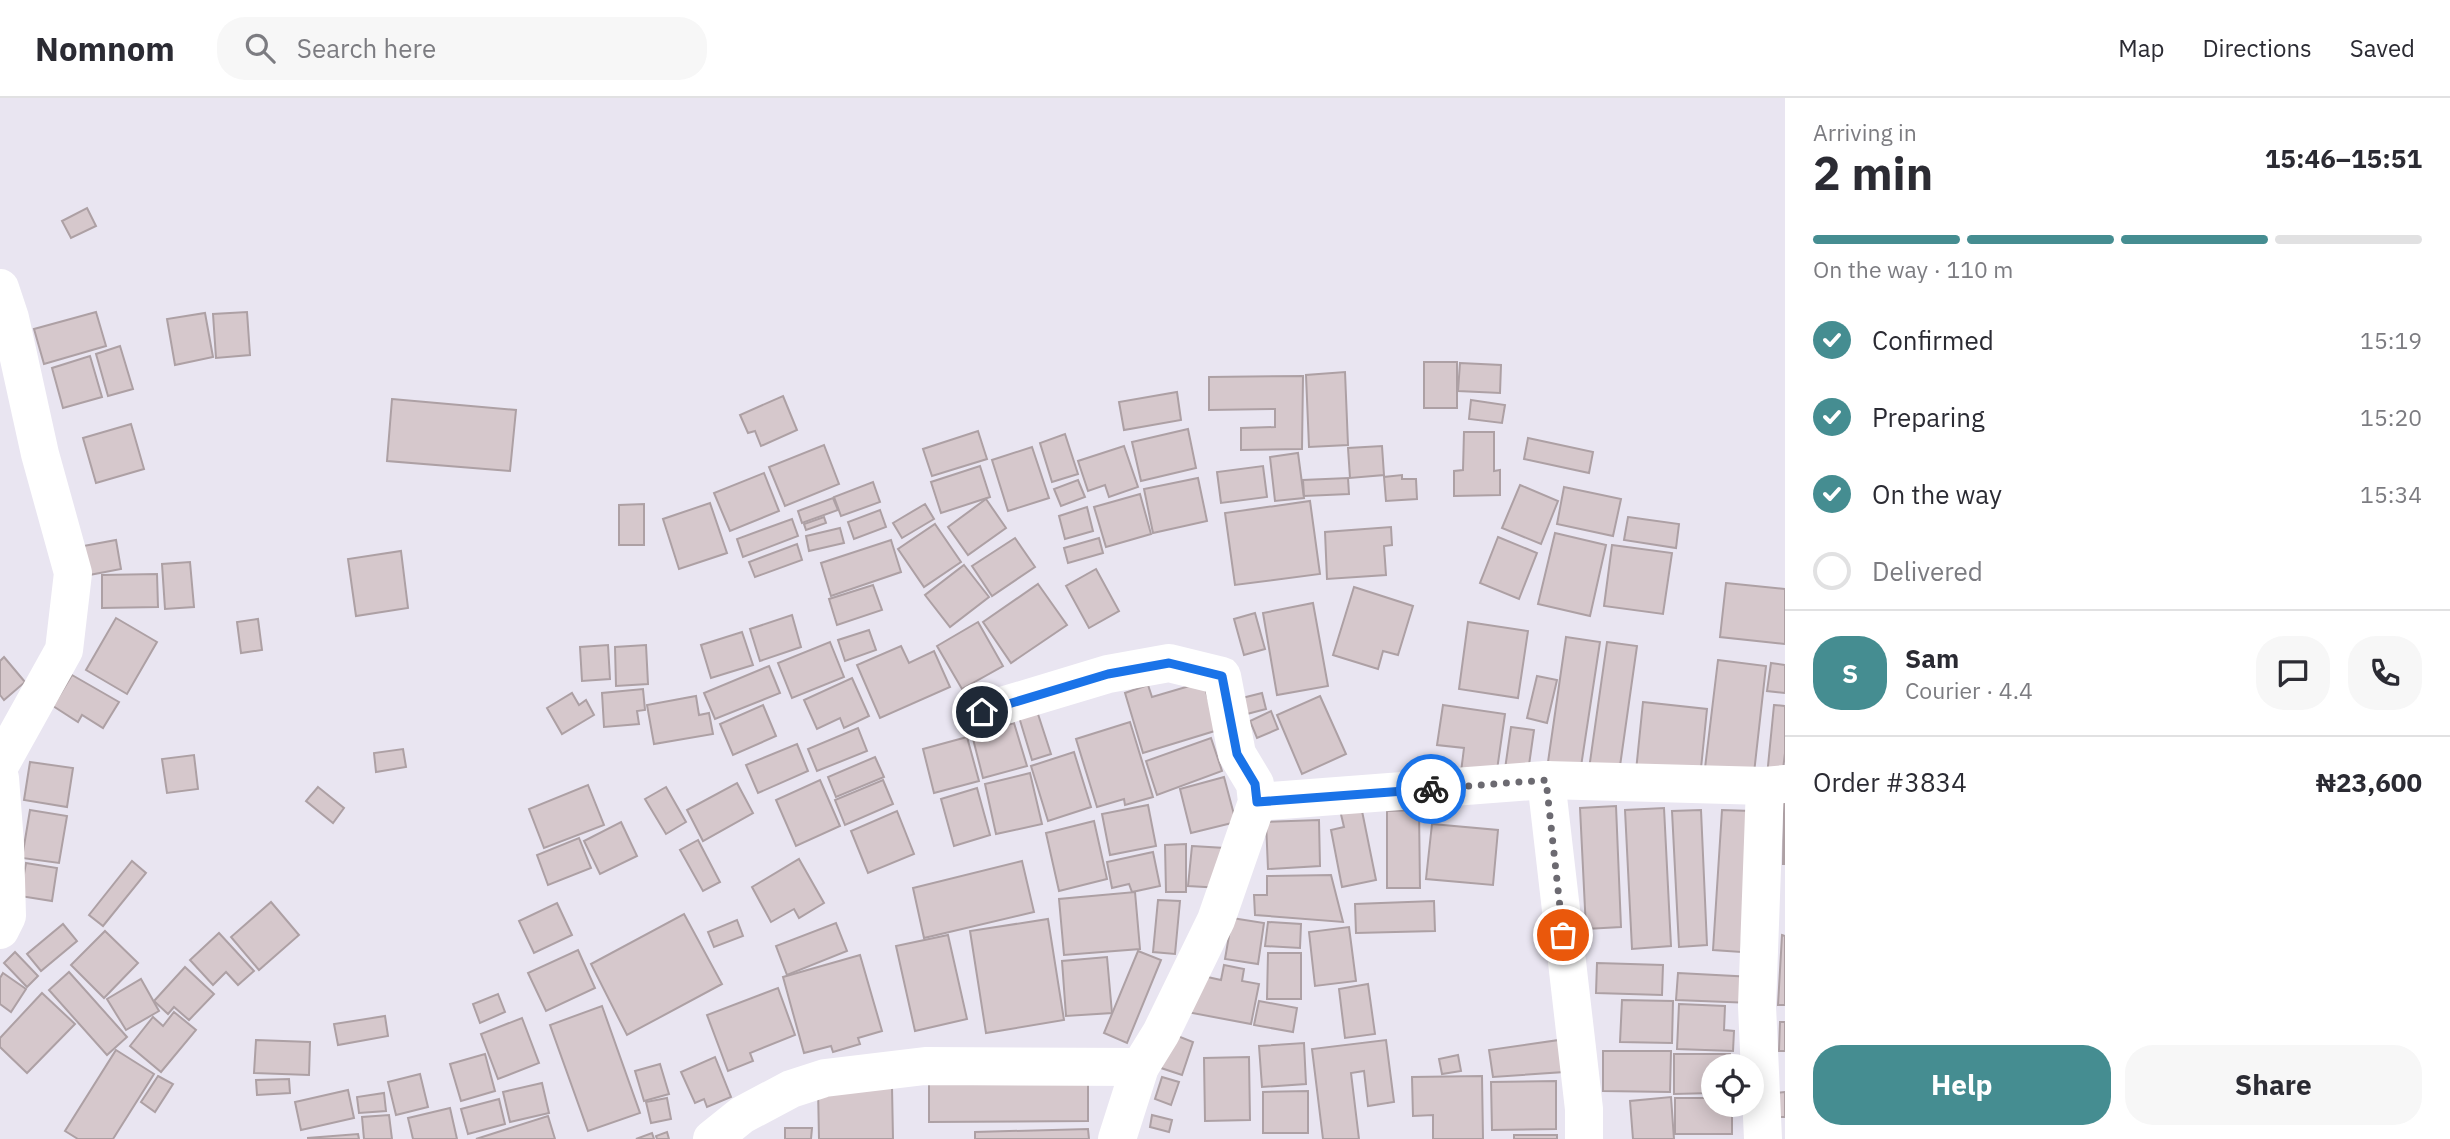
<!DOCTYPE html>
<html lang="en">
<head>
<meta charset="utf-8">
<style>
  :root { --surface:#fff; --page:#f7f7f7; --text:#2b2b33; --muted:#7c7c81; --line:#e1e1e2; --accent:#458d91 }
  body { margin:0; font-family:"IBM Plex Sans",sans-serif; background:var(--page); color:var(--text); height:100vh; display:flex; flex-direction:column; font-size:26px; white-space:nowrap }
  * { box-sizing:border-box; margin:0 }
  p { font-size:23px; color:var(--muted) }
  .icon { flex:none; width:38px; height:38px; fill:none; stroke:currentColor; stroke-width:2; stroke-linecap:round; stroke-linejoin:round }
  .map { position:relative; flex:1; overflow:hidden }
  .drawer { display:flex; flex-direction:column; background:var(--surface); width:665px }
  .drawer>* { flex:none }
  .buttons { position:absolute; left:1701px; top:956px; display:grid; gap:14px }
  .buttons a { display:grid; place-items:center; width:63px; height:63px; border-radius:50%; background:var(--surface); box-shadow:0 4px 18px #0003; font-size:35px }
  .pin { position:absolute; display:grid; place-items:center; width:60px; height:60px; color:#fff; margin:-30px; border:4px solid #fff; border-radius:50%; box-shadow:0 2px 7px #0007 }
  .courier { position:absolute; display:grid; place-items:center; width:70px; height:70px; margin:-35px; border:5px solid #1a73e8; border-radius:50%; background:#fff; color:#222; box-shadow:0 2px 9px #0007 }
  .overview em { font-style:normal; font-weight:700 }
  .overview div { display:flex; flex-direction:column-reverse }
  .overview { display:flex; align-items:center; justify-content:space-between; height:119px; padding:0 28px }
  h1 { font-size:46px; font-weight:700; line-height:52px }
  .bar { display:grid; grid-template-columns:repeat(4,1fr); gap:10px 7px; align-content:center; height:84px; padding:0 28px }
  .bar i { height:9px; border-radius:5px; background:var(--line) }
  .bar .current { background:var(--accent) }
  .bar p { grid-column:span 4 }
  .line { display:flex; align-items:center; gap:18px; padding:0 28px; border-top:2px solid var(--line) }
  .line div { flex:1 }
  .round { display:grid; place-items:center; flex:none; width:74px; height:74px; border-radius:28px; background:var(--page) }
  ol { padding:0 28px; list-style:none }
  li { display:flex; align-items:center; gap:21px; height:77px }
  li p { margin-inline-start:auto }
  li .icon { padding:7px; border-radius:50%; background:var(--accent); color:#fff; stroke-width:4 }
  li:last-child { color:var(--muted) }
  li i { width:38px; height:38px; border:4px solid var(--line); border-radius:50% }
  .action { display:flex; gap:14px; margin-top:auto; padding:14px 28px }
  .action a { flex:1; height:80px; border-radius:28px; background:var(--accent); color:#fff; font-size:28px; font-weight:700; line-height:80px; text-align:center }
  .action a+a { background:var(--page); color:var(--text) }
  header { display:flex; align-items:center; gap:42px; box-sizing:border-box; height:98px; padding:0 35px; background:var(--surface); border-bottom:2px solid var(--line) }
  header strong { font-size:33px }
  nav { display:flex; gap:38px; margin-inline-start:auto; font-size:24px }
  .search { width:490px; height:63px; background:var(--page); display:flex; align-items:center; gap:18px; box-sizing:border-box; padding:0 24px; border-radius:28px; color:var(--muted); font-size:26px }
  main { display:flex; flex:1; min-height:0 }
  .map>svg:first-child { display:block }
</style>
</head>
<body>
<header>
<strong>Nomnom</strong>
<div class="search"><svg class="icon" aria-label="search" viewBox="0 0 24 24"><circle cx="10" cy="10" r="6"/><path d="M15 15l6 6"/></svg>Search here</div>
<nav><a>Map</a><a>Directions</a><a>Saved</a></nav>
</header>
<main>
<div class="map">
<svg width="1785" height="1041" viewBox="0 0 1785 1041">
  <rect width="100%" height="100%" fill="#e9e5f1"/>
  <!-- building -->
  <g fill="#d6c8cc" stroke="#ada0a4" stroke-width="2">
    <polygon points="87,110 96,128 71,140 62,123"/>
    <polygon points="96,214 106,248 44,266 34,231"/>
    <polygon points="247,214 250,257 216,260 213,216"/>
    <polygon points="205,215 213,259 175,267 167,221"/>
    <polygon points="120,248 133,291 108,298 96,256"/>
    <polygon points="90,258 102,299 63,310 52,270"/>
    <rect x="1424" y="264" width="33" height="46"/>
    <polygon points="1460,265 1501,267 1500,295 1458,293"/>
    <polygon points="1345,274 1348,347 1309,349 1306,277"/>
    <polygon points="1303,278 1302,351 1241,352 1241,330 1275,329 1275,311 1209,312 1209,279"/>
    <polygon points="1177,294 1181,322 1124,332 1119,304"/>
    <polygon points="783,298 797,332 761,348 755,333 748,335 740,317"/>
    <polygon points="392,301 516,312 510,373 387,363"/>
    <polygon points="1471,302 1505,307 1502,325 1469,321"/>
    <polygon points="131,326 144,371 96,385 83,340"/>
    <polygon points="1188,331 1196,370 1141,383 1132,344"/>
    <polygon points="978,333 987,361 932,378 923,351"/>
    <polygon points="1464,334 1494,334 1494,373 1500,372 1500,397 1454,398 1454,373 1463,372"/>
    <polygon points="1065,336 1078,376 1052,384 1040,345"/>
    <polygon points="1528,340 1593,354 1589,375 1524,361"/>
    <polygon points="824,347 839,386 785,408 769,369"/>
    <polygon points="1124,348 1138,389 1109,399 1105,387 1088,393 1078,363"/>
    <polygon points="1382,348 1384,377 1350,380 1348,350"/>
    <polygon points="1032,349 1049,400 1008,413 992,362"/>
    <polygon points="1298,355 1304,400 1275,403 1270,359"/>
    <polygon points="980,368 990,399 941,415 931,384"/>
    <polygon points="1263,368 1267,399 1221,405 1217,374"/>
    <polygon points="764,375 779,413 730,433 714,395"/>
    <polygon points="1402,377 1402,381 1416,381 1417,401 1386,403 1384,379"/>
    <polygon points="1198,380 1207,423 1153,435 1144,391"/>
    <polygon points="1348,380 1349,396 1304,398 1303,382"/>
    <polygon points="1078,382 1085,399 1061,408 1054,391"/>
    <polygon points="873,384 880,404 841,418 834,399"/>
    <polygon points="1520,387 1558,403 1541,446 1502,430"/>
    <polygon points="1564,389 1621,401 1613,438 1557,426"/>
    <polygon points="1140,396 1151,436 1106,449 1094,409"/>
    <polygon points="833,400 838,412 802,425 798,413"/>
    <polygon points="986,401 1006,430 968,457 948,429"/>
    <polygon points="1310,403 1320,476 1235,487 1225,415"/>
    <polygon points="710,405 727,455 679,471 663,421"/>
    <polygon points="644,406 644,447 619,447 619,407"/>
    <polygon points="925,406 934,421 902,440 893,425"/>
    <polygon points="1087,409 1093,433 1065,441 1059,418"/>
    <polygon points="880,412 886,429 854,441 848,424"/>
    <polygon points="824,419 826,425 806,432 804,426"/>
    <polygon points="1628,419 1679,426 1676,450 1624,442"/>
    <polygon points="792,421 798,438 743,459 737,441"/>
    <polygon points="935,426 961,464 924,489 898,451"/>
    <polygon points="1391,429 1392,447 1384,448 1386,477 1327,481 1325,434"/>
    <polygon points="840,430 844,445 809,453 806,438"/>
    <polygon points="1555,435 1606,447 1590,518 1538,506"/>
    <polygon points="1498,439 1537,455 1519,501 1480,485"/>
    <polygon points="1015,440 1035,469 992,498 972,468"/>
    <polygon points="1099,440 1103,455 1068,465 1064,450"/>
    <polygon points="116,442 121,471 84,478 78,449"/>
    <polygon points="891,442 901,474 831,498 821,465"/>
    <polygon points="797,446 802,462 755,479 749,464"/>
    <polygon points="1612,447 1672,455 1663,516 1604,508"/>
    <polygon points="401,453 408,510 356,518 348,461"/>
    <polygon points="190,464 194,509 165,511 162,466"/>
    <polygon points="964,467 989,499 950,529 925,497"/>
    <polygon points="1096,471 1119,513 1089,530 1066,488"/>
    <polygon points="157,476 158,509 102,510 102,477"/>
    <polygon points="1726,485 1785,491 1785,546 1720,539"/>
    <polygon points="1038,486 1067,527 1011,565 983,524"/>
    <polygon points="873,487 882,512 837,527 829,501"/>
    <polygon points="1354,489 1413,508 1398,557 1383,553 1378,571 1333,557"/>
    <polygon points="1313,505 1328,588 1277,597 1263,515"/>
    <polygon points="1255,515 1265,551 1244,557 1234,521"/>
    <polygon points="792,517 801,549 760,563 750,531"/>
    <polygon points="116,520 157,544 127,596 86,572"/>
    <polygon points="258,521 262,552 241,555 237,524"/>
    <polygon points="978,524 1003,568 962,591 937,548"/>
    <polygon points="1468,524 1528,533 1518,600 1459,591"/>
    <polygon points="869,532 876,552 845,563 838,542"/>
    <polygon points="742,534 753,567 711,580 701,547"/>
    <polygon points="1566,539 1600,544 1580,675 1547,671"/>
    <polygon points="830,544 844,579 792,600 778,565"/>
    <polygon points="1607,544 1637,548 1619,675 1589,671"/>
    <polygon points="608,547 610,581 582,583 580,549"/>
    <polygon points="646,547 648,586 616,588 615,549"/>
    <polygon points="901,548 909,565 934,553 950,589 880,620 857,567"/>
    <polygon points="4,559 25,584 4,602 0,597 0,563"/>
    <polygon points="1718,562 1766,568 1754,675 1705,670"/>
    <polygon points="1771,565 1785,567 1785,595 1767,593"/>
    <polygon points="769,568 780,595 715,621 704,595"/>
    <polygon points="72,577 119,604 103,630 82,617 78,624 53,608"/>
    <polygon points="1537,578 1557,582 1547,625 1527,620"/>
    <polygon points="852,580 869,618 844,630 840,620 817,631 804,602"/>
    <polygon points="1203,584 1218,632 1143,655 1125,595 1148,587 1152,599"/>
    <polygon points="643,591 645,612 637,613 639,626 604,629 602,595"/>
    <polygon points="572,595 579,607 586,602 594,617 562,636 547,610"/>
    <polygon points="1262,595 1266,611 1247,616 1242,600"/>
    <polygon points="696,598 699,617 709,615 713,636 654,646 647,607"/>
    <polygon points="1320,598 1346,656 1302,676 1277,617"/>
    <polygon points="1643,604 1707,611 1700,680 1636,673"/>
    <polygon points="763,607 776,638 733,657 720,626"/>
    <polygon points="1443,607 1505,616 1496,679 1461,674 1464,650 1437,647"/>
    <polygon points="1774,607 1785,608 1785,655 1782,680 1767,678"/>
    <polygon points="1037,613 1051,656 1032,662 1019,619"/>
    <polygon points="1271,613 1278,631 1257,640 1250,623"/>
    <polygon points="1130,624 1153,699 1125,707 1124,701 1097,709 1076,641"/>
    <polygon points="1014,625 1027,668 983,680 972,637"/>
    <polygon points="1511,629 1534,632 1528,674 1505,671"/>
    <polygon points="858,630 867,653 817,673 808,651"/>
    <polygon points="967,639 979,683 934,695 923,651"/>
    <polygon points="1211,640 1222,673 1157,697 1146,663"/>
    <polygon points="797,646 808,673 758,695 746,667"/>
    <polygon points="403,651 406,669 376,674 374,655"/>
    <polygon points="1074,654 1091,709 1048,723 1031,668"/>
    <polygon points="194,657 198,691 167,695 162,661"/>
    <polygon points="875,659 884,679 836,699 828,679"/>
    <polygon points="30,664 73,670 67,709 24,702"/>
    <polygon points="1030,675 1042,726 996,736 985,686"/>
    <polygon points="1224,679 1236,724 1191,735 1180,691"/>
    <polygon points="820,682 840,728 796,748 776,702"/>
    <polygon points="883,682 893,706 845,727 835,702"/>
    <polygon points="737,685 753,715 703,743 687,712"/>
    <polygon points="588,687 604,727 544,750 529,711"/>
    <polygon points="318,689 344,710 333,725 306,703"/>
    <polygon points="666,689 686,724 666,736 645,701"/>
    <polygon points="977,690 990,737 954,748 941,701"/>
    <polygon points="1784,703 1785,703 1785,766 1783,766"/>
    <polygon points="1148,707 1156,748 1110,757 1102,716"/>
    <polygon points="1361,708 1376,782 1342,789 1331,732 1344,729 1340,712"/>
    <polygon points="1616,708 1621,829 1586,831 1580,710"/>
    <polygon points="1664,710 1671,848 1632,851 1625,712"/>
    <polygon points="30,712 67,718 59,765 22,760"/>
    <polygon points="1419,712 1420,790 1387,790 1387,713"/>
    <polygon points="1701,712 1707,847 1679,849 1672,713"/>
    <polygon points="1722,712 1751,713 1741,854 1713,852"/>
    <polygon points="897,713 914,756 868,775 851,733"/>
    <polygon points="1319,722 1320,768 1268,771 1266,724"/>
    <polygon points="1094,723 1107,781 1059,793 1046,735"/>
    <polygon points="621,724 637,758 600,776 584,743"/>
    <polygon points="1432,726 1498,732 1493,787 1426,781"/>
    <polygon points="579,740 591,770 548,787 537,757"/>
    <polygon points="698,742 720,784 703,793 680,752"/>
    <polygon points="1186,746 1186,794 1166,794 1165,747"/>
    <polygon points="1192,748 1225,750 1222,790 1188,788"/>
    <polygon points="1153,754 1160,788 1132,794 1129,786 1112,790 1107,764"/>
    <polygon points="799,761 824,805 799,820 794,811 771,824 752,789"/>
    <polygon points="132,763 146,775 103,828 89,817"/>
    <polygon points="1022,763 1034,814 924,840 913,790"/>
    <polygon points="26,765 57,770 52,803 20,798"/>
    <polygon points="1331,777 1343,824 1255,817 1254,797 1267,797 1267,778"/>
    <polygon points="1135,794 1140,851 1064,857 1059,801"/>
    <polygon points="1158,802 1180,803 1175,856 1153,854"/>
    <polygon points="1434,803 1435,833 1356,835 1355,806"/>
    <polygon points="271,804 299,837 259,872 231,839"/>
    <polygon points="557,805 572,837 534,855 519,823"/>
    <polygon points="684,816 722,886 627,937 591,866"/>
    <polygon points="1232,820 1264,825 1258,866 1225,861"/>
    <polygon points="1048,821 1064,922 986,935 970,833"/>
    <polygon points="737,822 743,838 714,849 708,834"/>
    <polygon points="1268,824 1301,826 1300,850 1265,848"/>
    <polygon points="836,825 847,853 787,877 776,848"/>
    <polygon points="63,826 77,843 41,873 27,856"/>
    <polygon points="1349,829 1356,883 1315,888 1309,834"/>
    <polygon points="105,833 138,865 104,900 71,867"/>
    <polygon points="219,835 254,873 238,887 226,874 213,887 190,862"/>
    <polygon points="948,837 967,921 915,933 896,848"/>
    <polygon points="1782,837 1785,838 1785,907 1778,907"/>
    <polygon points="578,852 595,890 546,913 528,875"/>
    <polygon points="1138,853 1161,862 1127,945 1104,935"/>
    <polygon points="15,854 38,878 27,889 4,865"/>
    <polygon points="1268,855 1301,855 1301,901 1267,901"/>
    <polygon points="860,857 882,933 858,940 860,946 833,954 831,948 804,955 783,879"/>
    <polygon points="1107,859 1112,915 1066,918 1062,863"/>
    <polygon points="1597,865 1663,867 1662,897 1596,895"/>
    <polygon points="1224,867 1244,871 1242,883 1259,886 1251,926 1187,914 1194,876 1221,882"/>
    <polygon points="185,869 214,896 189,922 174,909 168,916 154,903"/>
    <polygon points="69,874 127,939 107,957 49,892"/>
    <polygon points="3,875 26,891 11,914 0,906 0,880"/>
    <polygon points="1678,875 1753,879 1752,905 1676,902"/>
    <polygon points="141,881 159,913 126,932 107,901"/>
    <polygon points="1368,886 1375,936 1345,940 1339,891"/>
    <polygon points="778,890 795,937 750,955 753,963 728,973 707,917"/>
    <polygon points="42,895 75,926 27,975 0,949 0,940"/>
    <polygon points="498,896 505,914 480,925 473,906"/>
    <polygon points="1622,902 1673,903 1672,945 1620,944"/>
    <polygon points="1259,903 1297,910 1293,934 1254,927"/>
    <polygon points="1679,906 1725,908 1724,932 1734,933 1733,953 1677,951"/>
    <polygon points="602,908 640,1015 588,1033 550,927"/>
    <polygon points="174,914 196,932 161,974 130,948 153,919 163,928"/>
    <polygon points="385,918 388,938 338,947 334,926"/>
    <polygon points="522,920 539,965 498,981 481,936"/>
    <polygon points="1780,924 1785,924 1785,953 1779,953"/>
    <polygon points="1170,935 1193,944 1182,977 1158,969"/>
    <polygon points="256,942 310,944 309,977 254,975"/>
    <polygon points="1386,942 1394,1004 1368,1008 1364,973 1351,975 1359,1041 1323,1041 1312,951"/>
    <polygon points="1559,942 1564,974 1493,979 1489,952"/>
    <polygon points="1304,945 1306,986 1262,989 1259,948"/>
    <polygon points="116,952 154,976 113,1041 78,1041 65,1033"/>
    <polygon points="1603,953 1671,953 1670,994 1603,993"/>
    <polygon points="485,956 495,993 461,1003 450,966"/>
    <polygon points="1674,956 1730,956 1730,968 1713,968 1713,995 1674,996"/>
    <polygon points="1458,957 1461,973 1442,976 1439,961"/>
    <polygon points="715,959 731,999 707,1009 704,1001 695,1005 681,974"/>
    <polygon points="1249,959 1250,1022 1205,1023 1204,960"/>
    <polygon points="660,966 669,996 644,1003 635,973"/>
    <polygon points="420,976 428,1009 396,1017 388,984"/>
    <polygon points="1088,976 1088,1023 929,1024 929,978"/>
    <polygon points="158,978 173,986 155,1014 141,1004"/>
    <polygon points="1482,978 1483,1041 1433,1041 1433,1017 1413,1018 1412,979"/>
    <polygon points="1162,979 1179,984 1171,1007 1155,1001"/>
    <polygon points="289,981 290,995 257,997 256,982"/>
    <polygon points="1556,983 1556,1031 1492,1032 1491,984"/>
    <polygon points="542,985 549,1015 510,1024 503,994"/>
    <polygon points="892,989 893,1041 819,1041 818,990"/>
    <polygon points="348,992 354,1020 301,1032 295,1004"/>
    <polygon points="1308,993 1308,1035 1263,1035 1263,994"/>
    <polygon points="1785,994 1785,1019 1778,1019 1776,995"/>
    <polygon points="384,995 386,1013 359,1015 357,999"/>
    <polygon points="1671,999 1674,1041 1633,1041 1630,1003"/>
    <polygon points="667,1000 671,1021 651,1025 646,1004"/>
    <polygon points="1675,1000 1713,1000 1713,1006 1732,1006 1732,1036 1675,1036"/>
    <polygon points="499,1001 505,1026 468,1036 461,1011"/>
    <polygon points="450,1010 457,1041 413,1041 408,1020"/>
    <polygon points="389,1017 392,1041 364,1041 362,1019"/>
    <polygon points="1152,1017 1172,1022 1169,1034 1150,1029"/>
    <polygon points="548,1018 555,1041 476,1041"/>
    <polygon points="785,1030 812,1030 811,1041 785,1041"/>
    <polygon points="1088,1031 1089,1041 975,1041 975,1034"/>
    <polygon points="667,1034 669,1041 657,1041 656,1038"/>
    <polygon points="652,1035 654,1041 636,1041"/>
    <polygon points="358,1036 359,1041 308,1041 308,1040"/>
    <rect x="1514" y="1037" width="43" height="4"/>
  </g>
  <g fill="none" stroke-linecap="round" stroke-linejoin="round">
    <!-- minor -->
    <g stroke="#fff" stroke-width="38">
      <polyline points="0,190 10,220 40,356 73,475 64,552 0,667"/>
      <polyline points="982,614 1108,576 1169,565 1222,578 1237,656 1255,686 1257,704 1216,822 1161,935 1140,969 1117,1041"/>
      <polyline points="0,680 5,746 7,818 0,832"/>
      <polyline points="1546,682 1584,1011 1584,1041"/>
      <polyline points="1257,704 1546,682 1765,688 1785,686"/>
      <polyline points="712,1041 742,1017 791,991 825,980 925,968 1140,969"/>
      <polyline points="1763,1041 1757,908 1765,688"/>
    </g>
  </g>
  <g fill="none" stroke-linecap="round" stroke-linejoin="round">
    <!-- done -->
    <polyline stroke="#6c6a71" stroke-width="7" stroke-dasharray="0 12.6" points="1431,691 1546,682 1563,837"/>
    <!-- route -->
    <polyline stroke="#1a73e8" stroke-width="9" points="982,614 1108,576 1169,565 1222,578 1237,656 1255,686 1257,704 1431,691"/>
  </g>
</svg>
<div class="buttons">
<a><svg class="icon" aria-label="locate" viewBox="0 0 24 24"><circle cx="12" cy="12" r="6"/><path d="M12 2v4M12 18v4M2 12h4M18 12h4"/></svg></a>
</div>
<div class="pin" style="left:1563px;top:837px;background:#ea580c"><svg class="icon" aria-label="bag" viewBox="0 0 24 24"><path d="M5 8h14l-1 12H6zM9 8a3 3 0 0 1 6 0"/></svg></div>
<div class="pin" style="left:982px;top:614px;background:#1f2937"><svg class="icon" aria-label="home" viewBox="0 0 24 24"><path d="M3 11l9-7 9 7M6 9v11h12V9"/></svg></div>
<div class="courier" style="left:1431px;top:691px"><svg class="icon" aria-label="bike" viewBox="0 0 24 24"><circle cx="6" cy="16" r="4"/><circle cx="18" cy="16" r="4"/><path d="M6 16l4-8h5l3 8M10 8l3 8H6M13 5h3"/></svg></div>
</div>
<section class="drawer">
<div class="overview"><div><h1>2 min</h1><p>Arriving in</p></div><em>15:46–15:51</em></div>
<div class="bar"><i class="current"></i><i class="current"></i><i class="current"></i><i></i><p>On the way · 110 m</p></div>
<ol>
<li><svg class="icon" aria-label="check" viewBox="0 0 24 24"><path d="M5 12l5 5 9-10"/></svg>Confirmed<p>15:19</p></li>
<li><svg class="icon" aria-label="check" viewBox="0 0 24 24"><path d="M5 12l5 5 9-10"/></svg>Preparing<p>15:20</p></li>
<li><svg class="icon" aria-label="check" viewBox="0 0 24 24"><path d="M5 12l5 5 9-10"/></svg>On the way<p>15:34</p></li>
<li><i></i>Delivered</li>
</ol>
<div class="line" style="height:126px"><b class="round" style="background:var(--accent);color:#fff">S</b><div><b>Sam</b><p>Courier · 4.4</p></div><a class="round"><svg class="icon" aria-label="chat" viewBox="0 0 24 24"><path d="M4 5h16v11H9l-5 4z"/></svg></a><a class="round"><svg class="icon" aria-label="phone" viewBox="0 0 24 24"><path d="M5 4h4l2 5-3 2q2 4 5 5l2-3 5 2v4C11 20 4 13 5 4z"/></svg></a></div>
<div class="line" style="height:91px"><div>Order #3834</div><b>₦23,600</b></div>
<div class="action"><a>Help</a><a>Share</a></div>
</section>
</main>
</body>
</html>
